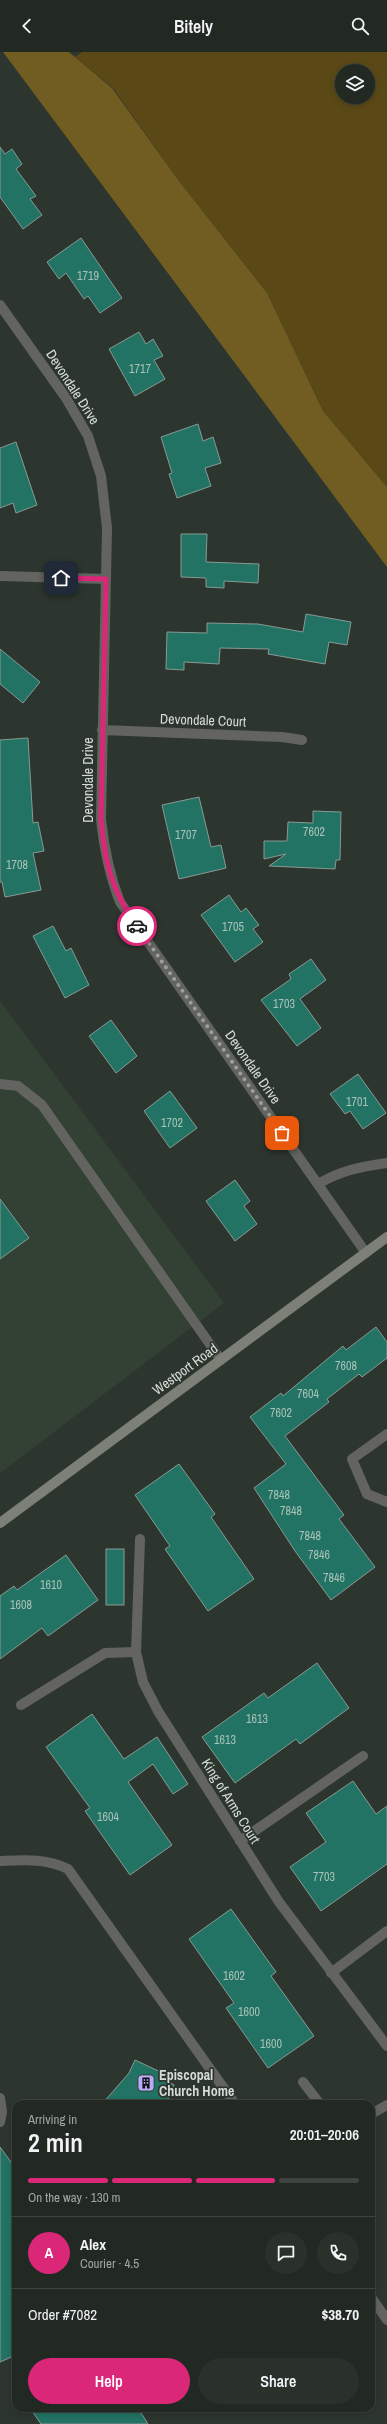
<!DOCTYPE html>
<html lang="en">
<head>
<meta charset="utf-8">
<style>
  :root { --surface:#222822; --page:#2a302a; --text:#f1f3f6; --muted:#a2a6a5; --line:#3f4440; --accent:#db2777 }
  body { margin:0; font-family:"Archivo Narrow",sans-serif; background:var(--page); color:var(--text); height:100vh; display:flex; flex-direction:column; font-size:15px; white-space:nowrap }
  * { box-sizing:border-box; margin:0 }
  p { font-size:13px; color:var(--muted) }
  .icon { flex:none; width:22px; height:22px; fill:none; stroke:currentColor; stroke-width:2; stroke-linecap:round; stroke-linejoin:round }
  .map { position:relative; flex:1; overflow:hidden }
  .side { position:absolute; left:12px; top:2048px; width:363px; height:312px; display:flex; flex-direction:column; background:var(--surface); border-radius:12px; box-shadow:0 2px 6px #0003,0 0 0 1px var(--line) }
  .side>* { flex:none }
  .controls { position:absolute; left:335px; top:12px; display:grid; gap:8px }
  .controls a { display:grid; place-items:center; width:40px; height:40px; border-radius:50%; background:var(--surface); box-shadow:0 2px 6px #0003,0 0 0 1px var(--line); font-size:20px }
  .pin { position:absolute; display:grid; place-items:center; width:34px; height:34px; color:#fff; margin:-17px; border-radius:8px; box-shadow:0 2px 6px #0006 }
  .courier { position:absolute; display:grid; place-items:center; width:40px; height:40px; margin:-20px; border:3px solid #db2777; border-radius:50%; background:#fff; color:#222; box-shadow:0 1px 5px #0007 }
  .summary em { font-style:normal; font-weight:600 }
  .summary div { display:flex; flex-direction:column-reverse }
  .summary { display:flex; align-items:center; justify-content:space-between; height:68px; padding:0 16px }
  h1 { font-size:26px; font-weight:600; line-height:30px }
  .bar { display:grid; grid-template-columns:repeat(4,1fr); gap:6px 4px; align-content:center; height:48px; padding:0 16px }
  .bar i { height:5px; border-radius:3px; background:var(--line) }
  .bar .on { background:var(--accent) }
  .bar p { grid-column:span 4 }
  .line { display:flex; align-items:center; gap:10px; padding:0 16px; border-top:1px solid var(--line) }
  .line div { flex:1 }
  .round { display:grid; place-items:center; flex:none; width:42px; height:42px; border-radius:21px; background:var(--page) }
  .cta { display:flex; gap:8px; margin-top:auto; padding:8px 16px }
  .cta a { flex:1; height:46px; border-radius:24px; background:var(--accent); color:#fff; font-size:16px; font-weight:600; line-height:46px; text-align:center }
  .cta a+a { background:var(--page); color:var(--text) }
  header { display:flex; justify-content:space-between; align-items:center; height:52px; padding:0 16px; background:var(--surface); font-size:18px; font-weight:600 }
  .map>svg:first-child { display:block }
</style>
</head>
<body>
<header><svg class="icon" aria-label="back" viewBox="0 0 24 24"><path d="M15 5l-7 7 7 7"/></svg>Bitely<svg class="icon" aria-label="search" viewBox="0 0 24 24"><circle cx="10" cy="10" r="6"/><path d="M15 15l6 6"/></svg></header>
<div class="map">
<svg width="387" height="2372" viewBox="0 0 387 2372">
  <rect width="100%" height="100%" fill="#2d362e"/>
  <!-- built -->
  <polygon fill="#324134" points="0,949 224,1251 0,1421"/>
  <!-- green -->
  <path fill="#5a4916" fill-rule="evenodd" d="M 82,0 L 387,0 L 387,435 L 323,359 L 267,241 L 179,129 L 113,36 L 75,5 ZM 342,19 L 368,19 L 368,45 L 342,45 Z"/>
  <!-- forest -->
  <polygon fill="#715d22" points="3,0 69,0 112,36 179,129 267,241 323,359 387,435 387,515"/>
  <!-- building -->
  <g fill="#227363" stroke="#899995">
    <polygon points="0,95 5,102 12,97 22,112 16,117 36,144 30,147 42,163 23,177 0,145"/>
    <polygon points="81,186 122,246 100,261 88,244 84,247 66,221 59,227 47,210"/>
    <polygon points="139,280 146,292 153,287 163,304 154,308 165,327 135,344 109,297"/>
    <polygon points="198,372 203,389 213,385 221,411 205,416 211,434 177,446 169,422 172,421 161,385"/>
    <polygon points="16,390 37,453 16,461 13,451 0,456 0,396"/>
    <polygon points="181,482 207,482 206,510 259,512 258,531 224,529 224,536 206,535 206,526 181,525"/>
    <polygon points="306,562 351,570 347,593 329,590 325,612 268,602 269,597 220,596 219,612 184,610 184,618 166,617 167,580 207,581 207,571 258,572 303,580"/>
    <polygon points="0,597 40,630 23,651 0,632"/>
    <polygon points="28,686 33,771 38,770 44,799 33,801 41,838 5,845 2,830 0,830 0,688"/>
    <polygon points="199,745 211,795 221,793 226,816 179,827 162,753"/>
    <polygon points="313,759 341,760 340,808 336,808 335,817 269,814 286,802 264,807 264,789 287,789 288,770 313,771"/>
    <polygon points="229,843 241,860 246,856 259,873 253,877 263,890 235,910 201,863"/>
    <polygon points="53,874 66,899 71,896 89,933 65,946 33,884"/>
    <polygon points="311,907 326,928 300,947 321,976 297,994 261,948 291,927 289,922"/>
    <polygon points="111,968 137,1004 116,1021 89,984"/>
    <polygon points="358,1022 386,1061 363,1077 350,1059 345,1062 330,1042"/>
    <polygon points="170,1039 197,1076 170,1096 144,1059"/>
    <polygon points="235,1128 250,1149 244,1154 257,1172 235,1189 206,1149"/>
    <polygon points="0,1147 29,1186 0,1207"/>
    <polygon points="376,1275 387,1290 387,1306 362,1325 359,1322 327,1347 329,1350 285,1384 344,1463 339,1467 375,1515 331,1548 295,1499 254,1436 286,1412 250,1365 281,1341 283,1344 343,1294 346,1298"/>
    <polygon points="179,1412 215,1462 211,1465 254,1527 208,1559 165,1497 170,1494 135,1443"/>
    <rect x="106" y="1497" width="18" height="56"/>
    <polygon points="66,1503 98,1548 48,1584 42,1576 0,1607 0,1544 14,1534 17,1538"/>
    <polygon points="317,1611 349,1656 300,1692 296,1687 235,1731 202,1685 264,1641 268,1646"/>
    <polygon points="92,1662 124,1707 157,1685 188,1732 173,1742 153,1712 128,1730 172,1793 130,1823 85,1759 90,1756 46,1695"/>
    <polygon points="353,1729 376,1762 387,1754 387,1812 321,1859 290,1815 326,1790 306,1761"/>
    <polygon points="231,1857 276,1920 271,1924 314,1984 268,2016 226,1956 234,1951 189,1887"/>
    <polygon points="135,2008 167,2023 164,2027 174,2033 166,2052 102,2052 129,2021"/>
    <polygon points="0,2095 16,2117 16,2303 0,2310"/>
    <polygon points="30,2356 138,2356 148,2372 41,2372"/>
  </g>
  <g fill="none" stroke-linecap="round" stroke-linejoin="round">
    <!-- service -->
    <g stroke="#63645f" stroke-width="10">
      <polyline points="0,1032 18,1034 42,1053 221,1308"/>
      <polyline points="367,1442 387,1450"/>
      <polyline points="21,1653 105,1601 136,1600"/>
      <polyline points="240,1789 363,1704"/>
      <path d="M 0,1809 C 24,1808 46,1806 68,1817 L 235,2052"/>
      <polyline points="303,2030 320,2052"/>
      <polyline points="0,2046 2,2060 0,2070"/>
      <polyline points="371,2062 387,2053"/>
    </g>
    <!-- minor -->
    <g stroke="#63645f" stroke-width="10">
      <path d="M 0,253 L 66,346 L 88,384 L 101,424 L 107,476 L 101,767 C 104,796 109,822 120,850 L 366,1201"/>
      <polyline points="0,524 106,527"/>
      <polyline points="102,678 282,685 302,688"/>
      <path d="M 318,1132 C 342,1118 360,1115 387,1111"/>
      <polyline points="367,1442 352,1407 387,1382"/>
      <polyline points="140,1487 136,1600 143,1630 158,1659 279,1850 387,1994"/>
      <polyline points="331,1921 387,1879"/>
      <polyline points="371,2245 387,2268"/>
    </g>
    <!-- secondary -->
    <polyline stroke="#7d8077" stroke-width="10" points="0,1471 387,1185"/>
  </g>
  <g fill="none" stroke-linecap="round" stroke-linejoin="round">
    <!-- done -->
    <polyline stroke="#9aa19b" stroke-width="4" stroke-dasharray="0 7.2" points="137,874 282,1081"/>
    <!-- route -->
    <path stroke="#db2777" stroke-width="5" d="M 61,526 L 106,527 L 101,767 C 105,812 111,837 137,874"/>
  </g>
  <!-- icons -->
  <defs>
    <g id="building-square" transform="scale(0.9)"><rect x="-9" y="-9" width="18" height="18" rx="4" fill="#b8abf7" stroke="#2d362e"/><path d="M-4-6H4V6H1V3H-1V6H-4ZM-2.5-4.3h1.7v1.8h-1.7ZM.8-4.3h1.7v1.8H.8ZM-2.5-1h1.7V.8h-1.7ZM.8-1h1.7V.8H.8Z" fill="#111"/></g>
  </defs>
  <g fill-rule="evenodd">
    <use href="#building-square" x="146" y="2031"/>
  </g>
  <g text-anchor="middle" dominant-baseline="central" stroke-width="3.5" stroke-linejoin="round" paint-order="stroke">
    <!-- number labels -->
    <g font-size="12" fill="#a8c1b8">
      <text x="88" y="224">1719</text>
      <text x="140" y="317">1717</text>
      <text x="314" y="780">7602</text>
      <text x="186" y="783">1707</text>
      <text x="17" y="813">1708</text>
      <text x="233" y="875">1705</text>
      <text x="284" y="952">1703</text>
      <text x="357" y="1050">1701</text>
      <text x="172" y="1071">1702</text>
      <text x="346" y="1314">7608</text>
      <text x="308" y="1342">7604</text>
      <text x="281" y="1361">7602</text>
      <text x="279" y="1443">7848</text>
      <text x="291" y="1459">7848</text>
      <text x="310" y="1484">7848</text>
      <text x="319" y="1503">7846</text>
      <text x="334" y="1526">7846</text>
      <text x="51" y="1533">1610</text>
      <text x="21" y="1553">1608</text>
      <text x="257" y="1667">1613</text>
      <text x="225" y="1688">1613</text>
      <text x="108" y="1765">1604</text>
      <text x="324" y="1825">7703</text>
      <text x="234" y="1924">1602</text>
      <text x="249" y="1960">1600</text>
      <text x="271" y="1992">1600</text>
    </g>
    <!-- street labels -->
    <g font-size="14" fill="#d5dbd5" stroke="#2d362e">
      <text transform="translate(73 335) rotate(57)">Devondale Drive</text>
      <text transform="translate(203 668) rotate(2)">Devondale Court</text>
      <text transform="translate(88 728) rotate(-90)">Devondale Drive</text>
      <text transform="translate(253 1015) rotate(55)">Devondale Drive</text>
      <text transform="translate(185 1317) rotate(-36)">Westport Road</text>
      <text transform="translate(231 1749) rotate(58)">King of Arms Court</text>
    </g>
    <!-- poi labels -->
    <g font-size="14" font-weight="bold" fill="#d5dbd5" stroke="#2d362e" text-anchor="start">
      <text x="159" y="2023">Episcopal<tspan x="159" dy="16">Church Home</tspan></text>
    </g>
  </g>
</svg>
<div class="controls">
<a><svg class="icon" aria-label="layers" viewBox="0 0 24 24"><path d="M12 4l9 5-9 5-9-5zM3 14l9 5 9-5"/></svg></a>
</div>
<div class="pin" style="left:282px;top:1081px;background:#ea580c"><svg class="icon" aria-label="bag" viewBox="0 0 24 24"><path d="M5 8h14l-1 12H6zM9 8a3 3 0 0 1 6 0"/></svg></div>
<div class="pin" style="left:61px;top:526px;background:#1f2937"><svg class="icon" aria-label="home" viewBox="0 0 24 24"><path d="M3 11l9-7 9 7M6 9v11h12V9"/></svg></div>
<div class="courier" style="left:137px;top:874px"><svg class="icon" aria-label="car" viewBox="0 0 24 24"><path d="M5 17H2v-5l4-1 3-4h7l3 4 3 1v5h-3M9 17h6M6 11h13"/><circle cx="7" cy="17" r="2"/><circle cx="17" cy="17" r="2"/></svg></div>
<section class="side">
<div class="summary"><div><h1>2 min</h1><p>Arriving in</p></div><em>20:01–20:06</em></div>
<div class="bar"><i class="on"></i><i class="on"></i><i class="on"></i><i></i><p>On the way · 130 m</p></div>
<div class="line" style="height:72px"><b class="round" style="background:var(--accent);color:#fff">A</b><div><b>Alex</b><p>Courier · 4.5</p></div><a class="round"><svg class="icon" aria-label="chat" viewBox="0 0 24 24"><path d="M4 5h16v11H9l-5 4z"/></svg></a><a class="round"><svg class="icon" aria-label="phone" viewBox="0 0 24 24"><path d="M5 4h4l2 5-3 2q2 4 5 5l2-3 5 2v4C11 20 4 13 5 4z"/></svg></a></div>
<div class="line" style="height:52px"><div>Order #7082</div><b>$38.70</b></div>
<div class="cta"><a>Help</a><a>Share</a></div>
</section>
</div>
</body>
</html>
